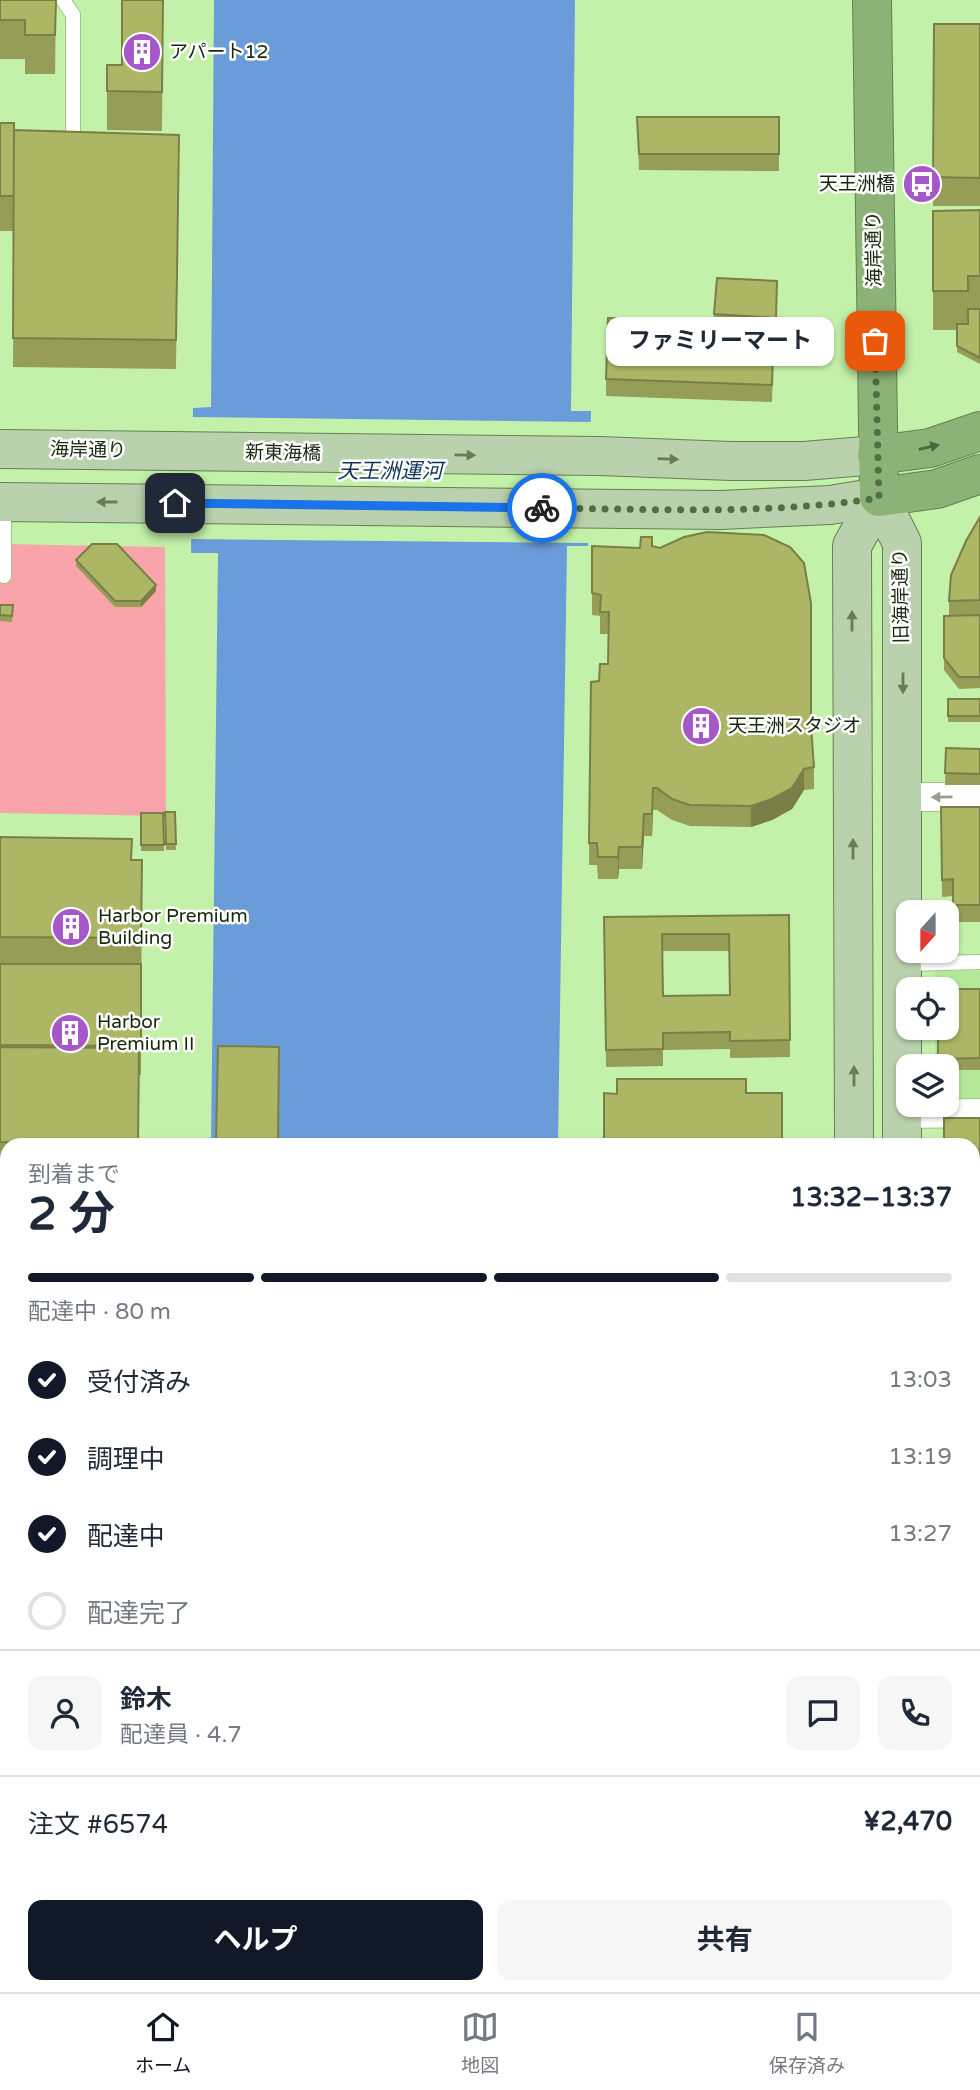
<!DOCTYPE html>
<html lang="ja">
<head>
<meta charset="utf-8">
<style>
  :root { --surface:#fff; --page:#f6f6f7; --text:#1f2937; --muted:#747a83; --line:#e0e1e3; --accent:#111827 }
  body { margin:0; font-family:"Varela Round","Noto Sans JP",sans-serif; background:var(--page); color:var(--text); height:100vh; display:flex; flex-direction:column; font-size:26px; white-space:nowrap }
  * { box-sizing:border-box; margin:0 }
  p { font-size:23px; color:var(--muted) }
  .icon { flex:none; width:38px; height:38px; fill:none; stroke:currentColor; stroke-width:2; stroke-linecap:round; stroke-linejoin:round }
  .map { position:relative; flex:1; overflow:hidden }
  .details { position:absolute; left:0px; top:1138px; width:980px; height:856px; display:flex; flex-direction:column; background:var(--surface); border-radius:21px 21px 0 0; box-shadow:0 2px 5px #0004 }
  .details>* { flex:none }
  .needle { width:46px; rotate:201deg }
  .buttons { position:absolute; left:896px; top:900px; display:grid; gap:14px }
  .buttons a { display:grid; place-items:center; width:63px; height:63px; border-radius:14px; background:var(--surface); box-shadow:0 2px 5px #0004; font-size:35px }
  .pin { position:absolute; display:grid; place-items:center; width:60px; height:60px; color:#fff; margin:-30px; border-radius:14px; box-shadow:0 4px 10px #0006 }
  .courier { position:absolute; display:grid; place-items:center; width:70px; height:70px; margin:-35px; border:5px solid #1a73e8; border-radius:50%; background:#fff; color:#222; box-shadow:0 2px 9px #0007 }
  .bubble { position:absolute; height:49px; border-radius:14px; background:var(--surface); box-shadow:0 2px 5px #0004; font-size:23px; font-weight:700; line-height:49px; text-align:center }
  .overview em { font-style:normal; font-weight:700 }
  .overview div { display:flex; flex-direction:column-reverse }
  .overview { display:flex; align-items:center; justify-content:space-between; height:119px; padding:0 28px }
  h1 { font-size:46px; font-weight:700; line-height:52px }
  .bar { display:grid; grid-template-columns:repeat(4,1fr); gap:10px 7px; align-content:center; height:84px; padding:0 28px }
  .bar i { height:9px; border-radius:5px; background:var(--line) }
  .bar .active { background:var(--accent) }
  .bar p { grid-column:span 4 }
  .line { display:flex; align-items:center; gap:18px; padding:0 28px; border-top:2px solid var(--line) }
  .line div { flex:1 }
  .round { display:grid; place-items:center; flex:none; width:74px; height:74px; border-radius:14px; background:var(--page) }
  ol { padding:0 28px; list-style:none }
  li { display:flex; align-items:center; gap:21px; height:77px }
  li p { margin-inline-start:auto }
  li .icon { padding:7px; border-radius:50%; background:var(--accent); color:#fff; stroke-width:4 }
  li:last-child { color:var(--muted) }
  li i { width:38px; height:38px; border:4px solid var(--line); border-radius:50% }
  .cta { display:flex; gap:14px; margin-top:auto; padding:14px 28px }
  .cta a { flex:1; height:80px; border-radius:14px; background:var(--accent); color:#fff; font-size:28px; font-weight:700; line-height:80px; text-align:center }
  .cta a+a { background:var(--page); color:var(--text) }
  .tabs { display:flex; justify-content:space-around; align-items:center; height:98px; border-top:2px solid var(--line); background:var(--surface); font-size:19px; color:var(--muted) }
  .tabs a { display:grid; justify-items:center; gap:4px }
  .tabs .active { color:var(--accent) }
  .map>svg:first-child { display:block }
</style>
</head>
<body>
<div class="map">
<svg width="980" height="1992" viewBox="0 0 980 1992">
  <rect width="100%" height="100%" fill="#c3f1a9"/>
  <!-- built -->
  <polygon fill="#b5e799" points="935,971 980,971 980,1104 947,1104 947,1066 935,1066 935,1027 947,1027 947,989 935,989"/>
  <!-- green -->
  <g fill="#f9a4aa">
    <polygon points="0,544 165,547 166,816 0,813"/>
    <polygon points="7,1967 7,1986 59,1986 64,1992 0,1992 0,1968"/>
  </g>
  <!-- water -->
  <g fill="#6b9cda">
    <polygon points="214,0 575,0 571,411 591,411 588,546 567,546 558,1144 211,1144 218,553 191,553 193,408 211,407"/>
    <polygon points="7,1511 7,1861 0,1862 0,1512"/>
    <polygon points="973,1825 980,1830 980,1992 641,1992 642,1986 973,1986"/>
    <polygon points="201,1986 440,1986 439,1992 199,1992"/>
  </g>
  <!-- pier -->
  <polygon fill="#c3f1a9" points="190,417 594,422 591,543 187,539"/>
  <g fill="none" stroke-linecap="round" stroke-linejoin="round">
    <!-- lane casing -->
    <g stroke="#9cc882" stroke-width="16">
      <g id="lane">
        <polyline points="63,0 73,15 73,139"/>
        <polyline points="4,504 4,576"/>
        <polyline points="904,964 980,962"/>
      </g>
    </g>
    <!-- street casing -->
    <g stroke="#9cc882" stroke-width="30">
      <g id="street">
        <polyline points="903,797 980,797"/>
        <polyline points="902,1114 980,1113"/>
        <polyline points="973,1273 980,1273"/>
        <polyline points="973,1393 980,1396"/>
        <polyline points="973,1631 980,1635"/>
      </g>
    </g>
    <!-- primary casing -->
    <g stroke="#638252" stroke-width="40">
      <g id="primary">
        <polyline points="0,449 600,456 731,461 804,461 877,455"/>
        <polyline points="879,497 902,543 902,1144"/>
        <polyline points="0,502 720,510 830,505 879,497"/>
        <polyline points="854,1144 852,546 879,497"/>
        <polyline points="724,1992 725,1986"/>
        <polyline points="768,1992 769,1986"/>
      </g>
    </g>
    <!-- highway casing -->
    <g stroke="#638252" stroke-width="40">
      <g id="highway">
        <polyline points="872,0 879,497 937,489 980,474"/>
        <polyline points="877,455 930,448 980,431"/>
      </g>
    </g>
    <!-- lane -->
    <use href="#lane" stroke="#fff" stroke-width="14"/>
    <!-- street -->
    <use href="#street" stroke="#fff" stroke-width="28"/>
    <!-- primary -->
    <use href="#primary" stroke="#bad1ad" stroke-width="38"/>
    <!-- highway -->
    <use href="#highway" stroke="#8cb277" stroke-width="38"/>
  </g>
  <!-- wall -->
  <g fill="#959d57" fill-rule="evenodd">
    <polygon points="0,0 56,0 55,74 25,74 25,59 0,59"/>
    <polygon points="163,0 162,131 107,130 107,65 122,65"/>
    <polygon points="934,24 980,24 980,206 933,206"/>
    <polygon points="637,117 779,117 779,171 639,170"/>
    <polygon points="0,123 14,130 179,135 176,369 13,367 14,231 0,231"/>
    <polygon points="980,210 980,364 957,352 957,330 933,330 933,211"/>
    <polygon points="777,298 776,334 774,334 772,402 606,396 606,379 714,322 714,314"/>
    <polygon points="980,517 980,688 959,689 944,670 944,616 949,616 949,601"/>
    <polygon points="592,546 640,548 652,546 811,728 814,767 814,789 804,790 792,809 772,820 751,827 690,826 672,820 657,810 653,810 652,836 644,836 642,869 619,869 618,879 598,879 597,865 589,865 589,843 599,681 608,664 609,634 600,634 600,616 592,615"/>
    <polygon points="76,560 156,591 141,607 115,607 76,566"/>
    <polygon points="0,605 13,605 12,622 0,621"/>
    <rect x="948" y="699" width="32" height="23"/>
    <polygon points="946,748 980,749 980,785 945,785"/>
    <polygon points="941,807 980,807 980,922 953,922 953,896 942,897"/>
    <polygon points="165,812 175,812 176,850 166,850"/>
    <polygon points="141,813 163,813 164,851 141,851"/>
    <polygon points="0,837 132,860 142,860 141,1075 139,1075 138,1144 7,1144 7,1171 0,1171"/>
    <path d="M 789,915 L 790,1057 L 730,1058 L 730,1049 L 663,1050 L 663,1066 L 606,1067 L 604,917 ZM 662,951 L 729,951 L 730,995 L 663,996 Z"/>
    <polygon points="980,989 980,1070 947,1070 947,1066 938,1066 938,1027"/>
    <polygon points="980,1118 980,1186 973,1186 973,1144"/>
    <rect x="973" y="1188" width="7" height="47"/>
    <rect x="0" y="1206" width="7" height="271"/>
    <rect x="973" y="1239" width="7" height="22"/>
    <polygon points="973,1285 980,1285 980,1348 973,1347"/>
    <polygon points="980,1506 980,1604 973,1600 973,1518"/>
    <polygon points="0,1531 7,1540 7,1590 0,1591"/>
    <polygon points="980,1712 980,1819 973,1815 973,1745 976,1739 974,1733 974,1727"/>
  </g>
  <!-- shaded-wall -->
  <g fill="#797f47">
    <polygon points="156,585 156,591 141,607 141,601"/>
    <polygon points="804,769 804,790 792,809 772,820 751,827 751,806"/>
    <polygon points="653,788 653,810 652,836 652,814"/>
    <polygon points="644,814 644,836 642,869 642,847"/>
    <polygon points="619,847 619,869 618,879 618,857"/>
  </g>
  <!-- building -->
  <g fill="#adb665" stroke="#797f47" stroke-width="2" fill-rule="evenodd">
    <polygon points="0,0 56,0 55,35 25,35 25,20 0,20"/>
    <polygon points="122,0 163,0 162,92 107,91 107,65 122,65"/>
    <polygon points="934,24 980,24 980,178 933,177"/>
    <polygon points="637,117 779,117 779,154 639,154"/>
    <rect x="0" y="123" width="14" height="73"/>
    <polygon points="14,130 179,135 176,340 13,338"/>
    <polygon points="980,210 980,276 968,276 968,291 933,291 933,211"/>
    <polygon points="717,278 777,281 776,318 714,314"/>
    <polygon points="968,309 980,309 980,358 957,346 957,324 968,324"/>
    <polygon points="608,318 774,324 772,385 606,379"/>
    <polygon points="980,517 980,600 949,601 951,575 966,541"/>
    <polygon points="707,532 764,535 790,547 804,563 811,603 811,726 814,767 804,769 792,788 772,799 751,806 690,805 672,799 657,788 653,788 652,814 644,814 642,847 619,847 618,857 598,857 597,843 589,843 591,682 599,681 600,664 608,664 609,612 600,612 601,595 592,593 592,546 640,548 641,537 652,537 652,546 660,548 684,537"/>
    <polygon points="92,544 117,544 156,585 141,601 115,601 76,560"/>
    <polygon points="0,605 13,605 12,616 0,615"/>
    <polygon points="980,615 980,677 959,677 944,658 944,616"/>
    <rect x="948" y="699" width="32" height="17"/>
    <polygon points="946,748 980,749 980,774 945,773"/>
    <polygon points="941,807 980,807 980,905 953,905 953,879 942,880"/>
    <polygon points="165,812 175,812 176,844 166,844"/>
    <polygon points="141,813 163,813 164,845 141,845"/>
    <polygon points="0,837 132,839 131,860 142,860 141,938 0,937"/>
    <path d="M 789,915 L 790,1040 L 730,1041 L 730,1032 L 663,1033 L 663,1049 L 606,1050 L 604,917 ZM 662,934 L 729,934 L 730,995 L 663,996 Z"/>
    <polygon points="0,964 141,964 141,1046 0,1045"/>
    <polygon points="947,989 980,989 980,1058 938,1059 938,1027 947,1027"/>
    <polygon points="218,1046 279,1047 278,1144 216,1144"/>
    <polygon points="0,1047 139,1048 138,1143 0,1142"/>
    <polygon points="617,1079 746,1079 746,1093 782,1093 782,1144 604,1144 604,1093 617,1094"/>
    <polygon points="944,1118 980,1118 980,1174 973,1174 973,1144 944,1144"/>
    <rect x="973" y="1188" width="7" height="36"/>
    <rect x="0" y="1206" width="7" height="265"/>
    <rect x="973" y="1239" width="7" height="16"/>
    <polygon points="973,1285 980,1285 980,1336 973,1335"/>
    <polygon points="980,1506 980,1519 974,1529 973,1528 973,1518"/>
    <polygon points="980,1519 980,1550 973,1546 973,1531"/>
    <polygon points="6,1530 7,1540 7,1573 0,1574 0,1531"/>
    <polygon points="973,1569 980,1573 980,1598 973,1594"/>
    <polygon points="980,1712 980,1732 977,1737 974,1727 977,1716"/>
    <polygon points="980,1732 980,1784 973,1780 973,1745"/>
    <polygon points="484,1986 585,1986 588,1992 483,1992"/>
  </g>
  <!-- one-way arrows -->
  <defs><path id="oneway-solid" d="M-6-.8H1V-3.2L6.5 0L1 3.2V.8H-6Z" transform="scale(1.75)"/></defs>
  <use fill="#4c663c" href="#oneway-solid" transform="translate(929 447) rotate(-13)"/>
  <g fill="#687c5c">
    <use href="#oneway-solid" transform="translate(465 455) rotate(1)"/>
    <use href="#oneway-solid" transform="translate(668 459) rotate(2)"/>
    <use href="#oneway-solid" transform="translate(107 502) rotate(-180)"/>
    <use href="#oneway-solid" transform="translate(852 621) rotate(-90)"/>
    <use href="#oneway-solid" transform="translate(903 683) rotate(90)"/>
    <use href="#oneway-solid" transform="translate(853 849) rotate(-90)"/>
    <use href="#oneway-solid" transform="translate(854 1076) rotate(-90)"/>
  </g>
  <use fill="#979e92" href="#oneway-solid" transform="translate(942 797) rotate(179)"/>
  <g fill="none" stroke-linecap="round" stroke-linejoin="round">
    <!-- done -->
    <path stroke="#536e43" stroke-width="7" stroke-dasharray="0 12.6" d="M 542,508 C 655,509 767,515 879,498 L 875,341"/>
    <!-- route -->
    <polyline stroke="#1a73e8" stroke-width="9" points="175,503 542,508"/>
  </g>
  <!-- icons -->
  <defs>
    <g id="building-disc" transform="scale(2.0125)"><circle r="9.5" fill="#a657c8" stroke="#fff"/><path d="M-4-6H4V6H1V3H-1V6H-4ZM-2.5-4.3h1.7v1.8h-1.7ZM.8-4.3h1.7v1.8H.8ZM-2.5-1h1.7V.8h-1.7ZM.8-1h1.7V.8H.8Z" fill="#fff"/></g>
    <g id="bus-disc" transform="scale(2.0125)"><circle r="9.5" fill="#a657c8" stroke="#fff"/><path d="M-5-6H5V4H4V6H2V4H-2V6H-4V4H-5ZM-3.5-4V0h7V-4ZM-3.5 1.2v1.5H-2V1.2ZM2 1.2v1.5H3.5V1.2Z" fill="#fff"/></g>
  </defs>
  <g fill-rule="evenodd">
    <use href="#building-disc" x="142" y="52"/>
    <use href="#bus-disc" x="922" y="184"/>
    <use href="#building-disc" x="701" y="726"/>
    <use href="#building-disc" x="71" y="927"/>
    <use href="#building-disc" x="70" y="1033"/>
  </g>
  <g text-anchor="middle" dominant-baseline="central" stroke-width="5" stroke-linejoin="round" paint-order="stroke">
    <!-- poi labels -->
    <g font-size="19" fill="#17280c" stroke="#fff" text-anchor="start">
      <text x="169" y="52">アパート12</text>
      <text x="895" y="184" text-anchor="end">天王洲橋</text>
      <text x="728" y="726">天王洲スタジオ</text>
      <text x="98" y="916">Harbor Premium<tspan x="98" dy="22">Building</tspan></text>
      <text x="97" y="1022">Harbor<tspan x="97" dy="22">Premium II</tspan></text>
    </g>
    <!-- street labels -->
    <g font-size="19" fill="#17280c" stroke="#fff">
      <text transform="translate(874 249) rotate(-91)">海岸通り</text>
      <text transform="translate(88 450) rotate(1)">海岸通り</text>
      <text transform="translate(283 453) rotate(1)">新東海橋</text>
      <text transform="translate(901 596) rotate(-91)">旧海岸通り</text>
    </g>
    <!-- water labels -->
    <g font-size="21" font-style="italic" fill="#0f3159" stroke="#fff">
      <text x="390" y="471">天王洲運河</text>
    </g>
  </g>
</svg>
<div class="buttons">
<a><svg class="needle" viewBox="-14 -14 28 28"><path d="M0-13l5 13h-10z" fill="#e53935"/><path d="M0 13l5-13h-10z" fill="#747a83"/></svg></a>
<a><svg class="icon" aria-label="locate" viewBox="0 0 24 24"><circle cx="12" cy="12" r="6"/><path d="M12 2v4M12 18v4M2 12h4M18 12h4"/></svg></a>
<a><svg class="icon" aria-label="layers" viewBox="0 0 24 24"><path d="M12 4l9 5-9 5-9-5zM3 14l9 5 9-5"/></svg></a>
</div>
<div class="pin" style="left:875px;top:341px;background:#ea580c"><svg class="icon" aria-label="bag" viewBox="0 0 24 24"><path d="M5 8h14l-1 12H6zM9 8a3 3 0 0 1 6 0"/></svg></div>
<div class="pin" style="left:175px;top:503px;background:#1f2937"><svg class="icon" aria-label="home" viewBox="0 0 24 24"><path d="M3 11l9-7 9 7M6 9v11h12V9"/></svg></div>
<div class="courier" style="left:542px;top:508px"><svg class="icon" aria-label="bike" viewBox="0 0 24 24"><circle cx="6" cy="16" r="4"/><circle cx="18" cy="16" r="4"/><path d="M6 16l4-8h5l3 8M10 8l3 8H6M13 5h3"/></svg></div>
<div class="bubble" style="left:606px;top:317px;width:228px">ファミリーマート</div>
<section class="details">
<div class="overview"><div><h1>2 分</h1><p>到着まで</p></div><em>13:32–13:37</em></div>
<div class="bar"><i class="active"></i><i class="active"></i><i class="active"></i><i></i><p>配達中 · 80 m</p></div>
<ol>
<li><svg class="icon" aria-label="check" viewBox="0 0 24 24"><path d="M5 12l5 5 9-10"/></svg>受付済み<p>13:03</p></li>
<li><svg class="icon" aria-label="check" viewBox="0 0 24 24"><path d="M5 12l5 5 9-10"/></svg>調理中<p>13:19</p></li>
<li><svg class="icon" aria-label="check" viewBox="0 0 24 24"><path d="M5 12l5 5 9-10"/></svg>配達中<p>13:27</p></li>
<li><i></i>配達完了</li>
</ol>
<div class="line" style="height:126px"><a class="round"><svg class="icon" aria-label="person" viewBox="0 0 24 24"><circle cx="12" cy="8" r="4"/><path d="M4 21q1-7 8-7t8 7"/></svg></a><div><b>鈴木</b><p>配達員 · 4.7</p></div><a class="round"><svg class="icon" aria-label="chat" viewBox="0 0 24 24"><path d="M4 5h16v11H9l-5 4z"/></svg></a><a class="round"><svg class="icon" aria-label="phone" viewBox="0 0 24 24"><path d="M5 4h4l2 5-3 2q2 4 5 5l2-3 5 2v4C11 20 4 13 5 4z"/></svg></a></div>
<div class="line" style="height:91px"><div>注文 #6574</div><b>¥2,470</b></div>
<div class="cta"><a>ヘルプ</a><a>共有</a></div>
</section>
</div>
<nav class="tabs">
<a class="active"><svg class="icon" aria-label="home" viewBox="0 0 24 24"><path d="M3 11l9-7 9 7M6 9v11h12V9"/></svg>ホーム</a>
<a><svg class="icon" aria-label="map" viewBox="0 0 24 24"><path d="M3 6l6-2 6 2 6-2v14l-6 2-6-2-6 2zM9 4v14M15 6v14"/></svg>地図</a>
<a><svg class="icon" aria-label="saved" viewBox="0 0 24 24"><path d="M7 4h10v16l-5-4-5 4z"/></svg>保存済み</a>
</nav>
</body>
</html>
